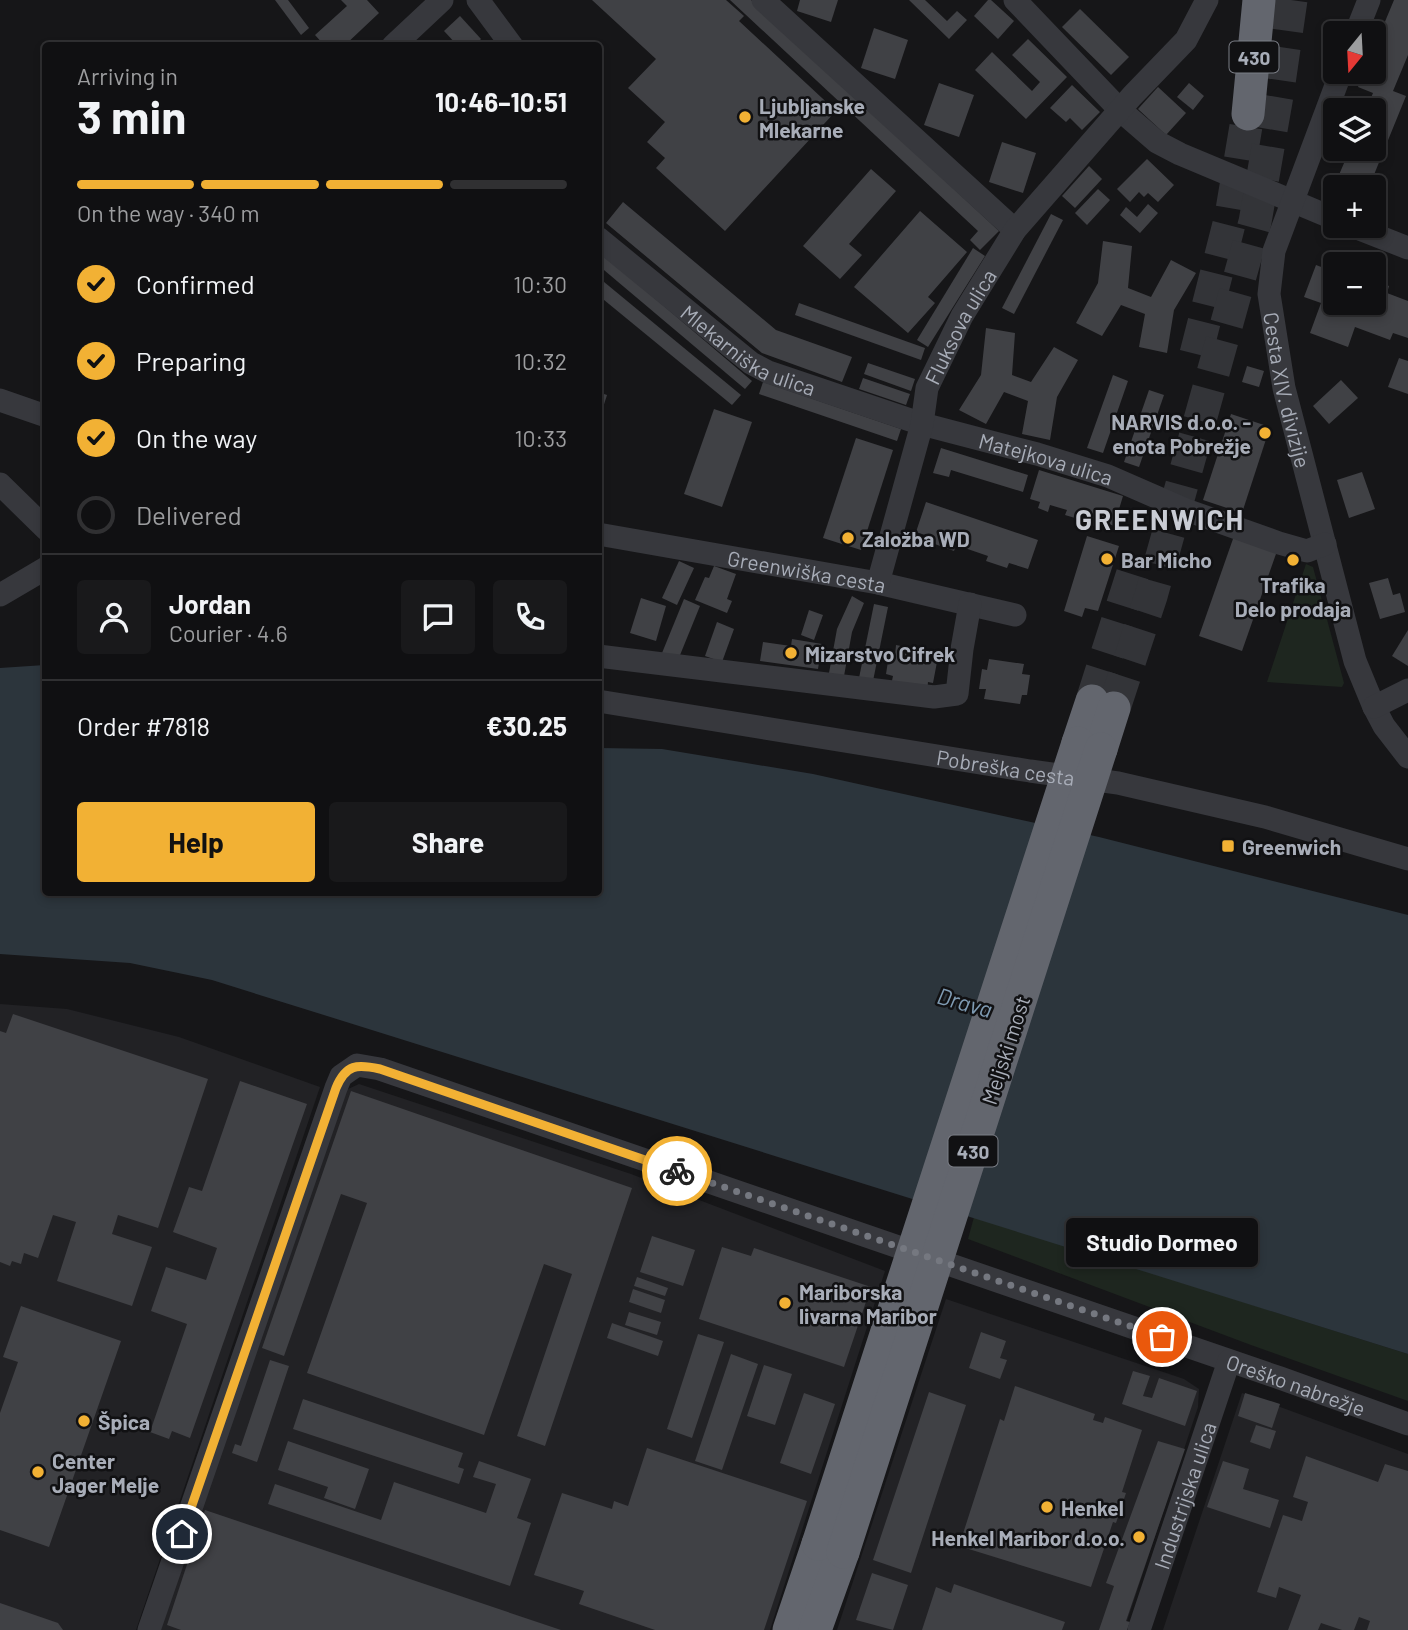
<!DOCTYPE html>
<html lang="en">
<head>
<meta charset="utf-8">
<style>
  :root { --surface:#101012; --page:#19191b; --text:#f1f3f6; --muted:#9c9d9f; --line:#303032; --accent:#f2b134 }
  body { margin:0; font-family:Barlow,sans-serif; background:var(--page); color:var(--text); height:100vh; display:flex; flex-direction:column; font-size:26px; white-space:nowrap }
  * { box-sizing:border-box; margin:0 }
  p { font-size:23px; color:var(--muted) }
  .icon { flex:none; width:38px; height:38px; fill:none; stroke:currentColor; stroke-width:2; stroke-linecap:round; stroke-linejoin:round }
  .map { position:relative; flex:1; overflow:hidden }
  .drawer { position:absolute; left:42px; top:42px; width:560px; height:854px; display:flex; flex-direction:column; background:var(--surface); border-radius:7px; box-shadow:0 4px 10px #0003,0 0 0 2px var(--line) }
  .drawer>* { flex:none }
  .needle { width:46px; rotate:198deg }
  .buttons { position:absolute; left:1323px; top:21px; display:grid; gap:14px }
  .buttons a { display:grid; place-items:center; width:63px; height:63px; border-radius:7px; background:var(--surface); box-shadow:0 4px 10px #0003,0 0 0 2px var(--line); font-size:35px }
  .pin { position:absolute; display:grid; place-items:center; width:60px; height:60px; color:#fff; margin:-30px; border:4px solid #fff; border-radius:50%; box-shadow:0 2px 7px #0007 }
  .courier { position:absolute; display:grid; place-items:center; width:70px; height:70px; margin:-35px; border:5px solid #f2b134; border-radius:50%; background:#fff; color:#222; box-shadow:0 2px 9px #0007 }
  .bubble { position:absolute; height:49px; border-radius:7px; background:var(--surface); box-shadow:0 4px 10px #0003,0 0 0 2px var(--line); font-size:23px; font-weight:700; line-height:49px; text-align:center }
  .headline em { font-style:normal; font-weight:700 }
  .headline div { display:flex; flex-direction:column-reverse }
  .headline { display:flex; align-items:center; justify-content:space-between; height:119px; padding:0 35px }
  h1 { font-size:46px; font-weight:700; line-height:52px }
  .bar { display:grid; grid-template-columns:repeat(4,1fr); gap:10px 7px; align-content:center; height:84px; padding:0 35px }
  .bar i { height:9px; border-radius:5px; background:var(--line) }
  .bar .selected { background:var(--accent) }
  .bar p { grid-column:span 4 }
  .line { display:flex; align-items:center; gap:18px; padding:0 35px; border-top:2px solid var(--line) }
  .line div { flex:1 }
  .round { display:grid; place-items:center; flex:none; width:74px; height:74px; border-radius:7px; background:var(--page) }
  ol { padding:0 35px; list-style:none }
  li { display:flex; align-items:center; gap:21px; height:77px }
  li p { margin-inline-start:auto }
  li .icon { padding:7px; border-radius:50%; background:var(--accent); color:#111; stroke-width:4 }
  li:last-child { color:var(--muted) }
  li i { width:38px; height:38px; border:4px solid var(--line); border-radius:50% }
  .cta { display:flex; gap:14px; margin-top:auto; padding:14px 35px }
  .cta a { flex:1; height:80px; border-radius:7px; background:var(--accent); color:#111; font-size:28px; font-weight:700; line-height:80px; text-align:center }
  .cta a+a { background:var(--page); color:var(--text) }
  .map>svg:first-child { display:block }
</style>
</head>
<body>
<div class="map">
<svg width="1408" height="1630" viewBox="0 0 1408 1630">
  <rect width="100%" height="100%" fill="#161618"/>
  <!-- built -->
  <g fill="#222225">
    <polygon points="0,1004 67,1009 179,1037 320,1087 136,1630 0,1630"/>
    <polygon points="359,1084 631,1174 885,1271 770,1630 159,1630 346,1090"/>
    <polygon points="946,1299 1184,1379 1199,1389 1198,1407 1124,1630 837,1630"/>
    <polygon points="1242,1393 1408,1454 1408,1630 1163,1630"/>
  </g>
  <!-- green -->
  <g fill="#1e261f">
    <polygon points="1306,564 1313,567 1344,683 1342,687 1267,682"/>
    <polygon points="974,1217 1408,1354 1408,1401 1251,1345 968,1239"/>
  </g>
  <!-- water -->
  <polygon fill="#2c353c" points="45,665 46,892 598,892 599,748 662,749 813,774 1099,837 1408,915 1408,1354 212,980 130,963 0,954 0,668"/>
  <!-- building -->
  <g fill="#404145">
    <polygon points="275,0 288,0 309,28 301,35"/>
    <polygon points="341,0 367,0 379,13 344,46 325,46 315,35 347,6"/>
    <polygon points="592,0 726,0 744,16 739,21 836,111 725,231 656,168 665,158 647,142 665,122 628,88 656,59"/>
    <polygon points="730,0 751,0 999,231 980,250 970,240 978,231"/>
    <polygon points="800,0 838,0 831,22 797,11"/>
    <polygon points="909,0 925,0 947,21 957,11 967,20 949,39"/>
    <polygon points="988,0 991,0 1014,21 998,39 974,16"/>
    <polygon points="1394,0 1408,0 1408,55 1393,91 1406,96 1369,187 1335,187 1335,198 1330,196 1350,149 1374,149 1374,110 1366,110 1373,93 1358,87 1364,72 1374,72 1374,48"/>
    <polygon points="1080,9 1129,57 1111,75 1062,27"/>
    <polygon points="460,16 481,39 474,46 458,46 444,31"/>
    <polygon points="874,28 908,40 895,79 861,68"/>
    <polygon points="1028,39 1067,77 1026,119 975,70 992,52 1032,91 1040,82 1012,55"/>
    <polygon points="939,83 974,95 959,137 924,125"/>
    <polygon points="1189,83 1204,96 1193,110 1177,97"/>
    <polygon points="1072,85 1100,112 1082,130 1070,118 1066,122 1050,108"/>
    <polygon points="1158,87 1186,113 1166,135 1138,109"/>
    <polygon points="1002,142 1036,153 1023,193 989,182"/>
    <polygon points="1147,159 1174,185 1158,202 1148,193 1144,197 1139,192 1130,202 1117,189"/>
    <polygon points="1089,166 1102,179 1075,208 1062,196"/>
    <polygon points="871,169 896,191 849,244 862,255 840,279 803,246"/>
    <polygon points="1098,189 1110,200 1087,225 1075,213"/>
    <polygon points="623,202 776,330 852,357 842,382 762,353 606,223"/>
    <polygon points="1148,204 1158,213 1140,233 1120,215 1126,207 1137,217"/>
    <polygon points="920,211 967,252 928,297 935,303 908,333 854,287"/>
    <polygon points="1051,214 1063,220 1014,314 1002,308"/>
    <polygon points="1103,241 1132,246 1128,288 1151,297 1171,260 1196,273 1174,310 1167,353 1139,347 1145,314 1121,305 1102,336 1076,323 1098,283"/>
    <polygon points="973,248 985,256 928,347 917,340"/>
    <polygon points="598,250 752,381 745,389 598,265"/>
    <polygon points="1335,264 1335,303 1374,303 1374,280 1389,286 1387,293 1408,301 1408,338 1393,333 1390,340 1355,327 1348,347 1310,333 1321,303 1304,297 1316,265 1332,271"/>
    <polygon points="598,277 741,395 732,405 598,295"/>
    <polygon points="799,303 925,348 921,360 795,315"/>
    <polygon points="986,328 1015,333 1012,375 1031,382 1054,347 1078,360 1057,397 1050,440 1022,434 1028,401 1004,392 986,424 959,410 981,375"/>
    <polygon points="1399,358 1408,361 1408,394 1388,387"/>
    <polygon points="868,363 915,379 911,391 864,374"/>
    <polygon points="1247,366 1264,371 1259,387 1242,382"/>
    <polygon points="1113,375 1128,381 1103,453 1087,448"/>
    <polygon points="863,378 910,394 906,405 859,389"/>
    <polygon points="1341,380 1358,398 1329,424 1313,406"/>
    <polygon points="763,382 901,429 897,441 759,394"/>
    <polygon points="1149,390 1164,395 1139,467 1124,462"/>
    <polygon points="598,392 607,395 599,420 598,420"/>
    <polygon points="714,409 752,422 722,507 684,494"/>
    <polygon points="1231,414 1270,427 1242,513 1203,500"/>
    <polygon points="856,438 893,450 861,550 823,538"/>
    <polygon points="941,448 1028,475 1023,492 951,470 949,477 933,473"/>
    <polygon points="1039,470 1123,496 1114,526 1104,522 1102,528 1091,525 1093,519 1077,513 1075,518 1065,515 1067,510 1050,505 1048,512 1038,508 1040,502 1030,499"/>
    <polygon points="1362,472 1375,509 1349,518 1337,480"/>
    <polygon points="926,502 1038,540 1028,569 1009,563 1007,568 986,561 988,556 956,545 954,551 932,543 934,538 916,532"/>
    <polygon points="1087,536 1119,546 1098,611 1085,608 1082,617 1064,611"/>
    <polygon points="1234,536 1277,551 1242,651 1199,636"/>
    <polygon points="679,561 694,568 677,605 662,598"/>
    <polygon points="714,566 736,574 727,599 732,601 727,613 695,600 705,577 709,578"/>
    <polygon points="1388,578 1393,595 1400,593 1405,612 1380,619 1369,583"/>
    <polygon points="852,596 864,603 852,632 844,676 829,673 837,629"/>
    <polygon points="641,598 666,606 656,641 630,633"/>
    <polygon points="684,599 700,606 678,660 662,653"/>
    <polygon points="874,604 888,607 873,681 859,678"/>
    <polygon points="809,610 823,615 814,640 801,635"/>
    <polygon points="717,622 734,629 722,662 705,656"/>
    <polygon points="1408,630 1408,666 1392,656"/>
    <polygon points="792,639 822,644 818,669 760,661 763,642 791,646"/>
    <polygon points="896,645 931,652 929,661 937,662 933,683 928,682 927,692 891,685 893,676 886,674 889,655 895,656"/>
    <polygon points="989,659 1024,664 1022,674 1030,675 1027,695 1022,695 1020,704 984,699 986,689 979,689 982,669 987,670"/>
    <polygon points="13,1014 208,1079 158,1228 118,1215 112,1234 152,1247 132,1306 57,1281 76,1222 53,1215 38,1258 24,1253 21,1264 12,1261 10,1266 0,1262 0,1031 6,1033"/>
    <polygon points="240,1081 307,1104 190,1438 172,1431 169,1439 150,1432 187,1324 151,1311 166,1267 206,1280 217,1248 173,1232 189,1187 202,1191"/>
    <polygon points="351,1091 632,1188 545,1446 517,1436 572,1274 544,1264 484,1435 307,1373 367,1203 341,1194 284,1356 262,1348"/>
    <polygon points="652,1236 695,1250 683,1286 640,1272"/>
    <polygon points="722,1247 751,1256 754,1248 871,1287 844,1367 699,1319"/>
    <polygon points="637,1277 668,1288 665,1296 634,1286"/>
    <polygon points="633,1289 665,1300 661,1313 629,1302"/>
    <polygon points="21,1306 121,1341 49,1547 0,1530 0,1413 18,1362 3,1357"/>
    <polygon points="629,1312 661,1322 657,1335 625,1325"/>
    <polygon points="612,1323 663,1341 658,1356 607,1338"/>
    <polygon points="981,1332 1006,1341 1000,1358 1007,1360 1000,1379 969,1368"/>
    <polygon points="698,1334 724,1342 692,1438 667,1429"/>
    <polygon points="731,1354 758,1364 722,1470 695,1461"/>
    <polygon points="270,1360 289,1366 257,1462 232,1453 235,1444 241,1446"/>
    <polygon points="764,1365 792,1374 775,1425 747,1416"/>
    <polygon points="1133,1371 1150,1376 1143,1396 1152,1398 1159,1378 1197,1391 1185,1426 1122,1404"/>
    <polygon points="1015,1386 1095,1414 1093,1420 1103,1423 1105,1417 1142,1430 1122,1492 1126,1493 1116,1523 1113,1522 1091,1587 959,1546 1000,1419 1004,1421"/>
    <polygon points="929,1392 966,1405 911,1573 873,1560"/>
    <polygon points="804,1393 835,1404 811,1474 780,1463"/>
    <polygon points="1245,1393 1280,1404 1272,1428 1238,1416"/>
    <polygon points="303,1399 463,1453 458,1467 464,1469 459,1484 293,1429"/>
    <polygon points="1256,1425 1276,1431 1270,1449 1250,1442"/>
    <polygon points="288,1441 369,1469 355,1509 324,1498 328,1487 278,1470"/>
    <polygon points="1158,1441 1185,1449 1126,1621 1130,1622 1127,1630 1099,1630 1114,1586 1106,1583"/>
    <polygon points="647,1448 807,1501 764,1630 655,1630 579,1604 584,1591 534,1575 562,1493 612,1509 614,1501 628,1506"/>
    <polygon points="1306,1456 1378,1482 1385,1464 1408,1471 1408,1630 1367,1630 1370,1621 1359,1617 1354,1630 1342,1630 1321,1623 1318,1630 1288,1630 1301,1595 1279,1587 1276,1598 1257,1592 1283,1515 1302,1521 1308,1502 1293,1497"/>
    <polygon points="479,1461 531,1479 517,1518 531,1523 510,1586 268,1504 275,1484 381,1520 394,1482 486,1513 496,1484 473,1477"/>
    <polygon points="1223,1461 1249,1469 1243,1489 1279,1500 1270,1528 1207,1507"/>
    <polygon points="205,1510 561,1630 181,1630 167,1625"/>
    <polygon points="872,1573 908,1585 893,1630 856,1620"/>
    <polygon points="954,1584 1065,1622 1062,1630 922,1630 936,1587 951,1593"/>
    <polygon points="0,1603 58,1623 63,1630 0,1630"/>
  </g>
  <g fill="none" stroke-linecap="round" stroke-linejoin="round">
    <!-- highway-tunnel -->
    <g stroke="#333438" stroke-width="33" stroke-dasharray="33 17" stroke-linecap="butt">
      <polyline points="1196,354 1231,216 1248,114"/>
      <polyline points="1092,701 1138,557"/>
      <polyline points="1114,708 1151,596 1255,222 1278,90 1291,0"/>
    </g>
    <!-- minor -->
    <g stroke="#37383d" stroke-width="23">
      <polyline points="478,0 512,46"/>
      <polyline points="763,0 1015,230"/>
      <polyline points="1015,0 1120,110 1157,142 1180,154 1335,219"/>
      <polyline points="1356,33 1369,0"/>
      <polyline points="393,46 442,0"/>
      <path id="s1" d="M 1341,72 L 1274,251 L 1269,294 L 1284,388 L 1355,661 L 1374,707 L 1384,726 L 1408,757"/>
      <polyline points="1352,226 1408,248"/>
      <path id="s2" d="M 598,238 L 751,363 L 768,372 L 922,424 L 1037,454 L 1108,476 L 1186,510 L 1279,543 L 1307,551 L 1325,544"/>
      <polyline points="0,400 46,416"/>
      <polyline points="0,484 46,529"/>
      <path id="s3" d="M 598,534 L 878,583 L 1015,615"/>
      <path id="s4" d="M 878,583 L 922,424 L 927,388 L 962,316 L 1015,230 L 1132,96 L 1186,40 L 1207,0"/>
      <polyline points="0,595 46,568"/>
      <polyline points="598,656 934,697 957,694 962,649 970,604"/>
      <path id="s5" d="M 598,701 L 1030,771 L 1118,783 L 1265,817 L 1408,859"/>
      <polyline points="1374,707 1408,690"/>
      <path id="s6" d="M 149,1630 L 336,1088 L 341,1076 L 357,1065 L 380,1069 L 1280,1378 L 1408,1424"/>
      <path id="s7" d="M 1139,1630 L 1229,1361"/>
    </g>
    <!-- highway -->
    <g stroke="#63666e" stroke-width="33">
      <polyline points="1248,114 1259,0"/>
      <polyline points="1078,743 1092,701"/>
      <polyline points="1101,749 1114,708"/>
      <polyline points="789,1630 818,1544"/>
      <polyline points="815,1630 843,1552"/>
    </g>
    <!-- highway-bridge -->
    <g stroke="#63666e" stroke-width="33">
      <polyline points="818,1544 1078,743"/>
      <polyline points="843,1552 1101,749"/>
    </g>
  </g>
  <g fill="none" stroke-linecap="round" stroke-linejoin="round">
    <!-- done -->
    <polyline stroke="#757880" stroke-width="7" stroke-dasharray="0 12.6" points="677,1171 1162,1337"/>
    <!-- route -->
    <path stroke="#f2b134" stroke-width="9" d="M 182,1534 L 336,1088 C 346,1064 357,1064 380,1069 L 677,1171"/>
  </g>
  <!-- markers -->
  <g fill="#f2b134" stroke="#111113" stroke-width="2.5">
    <circle cx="745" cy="117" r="7"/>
    <circle cx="1265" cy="433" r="7"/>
    <circle cx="848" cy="538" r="7"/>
    <circle cx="1107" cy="559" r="7"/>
    <circle cx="1293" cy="560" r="7"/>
    <circle cx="791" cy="653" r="7"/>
    <rect x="1221" y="839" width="14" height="14" rx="3.5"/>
    <circle cx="785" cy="1303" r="7"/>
    <circle cx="84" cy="1421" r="7"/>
    <circle cx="38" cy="1472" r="7"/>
    <circle cx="1047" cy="1507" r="7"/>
    <circle cx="1139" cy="1537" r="7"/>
  </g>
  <g text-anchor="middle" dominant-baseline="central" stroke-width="5" stroke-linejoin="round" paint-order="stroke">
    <!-- shield labels -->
    <g fill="#111113" stroke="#7b7e86" stroke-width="2">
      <rect x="1229.5" y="41.5" width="49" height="31" rx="5"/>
      <rect x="948.5" y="1135.5" width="49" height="31" rx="5"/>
    </g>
    <g font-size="19" font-weight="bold" fill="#a8adb8">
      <text x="1254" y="57">430</text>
      <text x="973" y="1151">430</text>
    </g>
    <!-- poi labels -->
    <g font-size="21" font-weight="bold" fill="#a8adb8" stroke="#111113" text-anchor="start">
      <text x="759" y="105">Ljubljanske<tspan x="759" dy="24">Mlekarne</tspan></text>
      <text x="1251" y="421" text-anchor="end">NARVIS d.o.o. -<tspan x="1251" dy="24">enota Pobrežje</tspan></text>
      <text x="862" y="538">Založba WD</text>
      <text x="1121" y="559">Bar Micho</text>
      <text x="1293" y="584" text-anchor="middle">Trafika<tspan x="1293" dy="24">Delo prodaja</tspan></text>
      <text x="805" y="653">Mizarstvo Cifrek</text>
      <text x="1242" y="846">Greenwich</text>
      <text x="799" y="1291">Mariborska<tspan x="799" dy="24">livarna Maribor</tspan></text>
      <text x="98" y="1421">Špica</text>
      <text x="52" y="1460">Center<tspan x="52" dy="24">Jager Melje</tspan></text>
      <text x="1061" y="1507">Henkel</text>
      <text x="1125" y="1537" text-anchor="end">Henkel Maribor d.o.o.</text>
    </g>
    <!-- street labels -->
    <g font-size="21" fill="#a8adb8" stroke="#111113">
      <text stroke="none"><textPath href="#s4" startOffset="271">Fluksova ulica</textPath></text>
      <text stroke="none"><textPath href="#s2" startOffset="189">Mlekarniška ulica</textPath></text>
      <text stroke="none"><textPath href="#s1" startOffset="332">Cesta XIV. divizije</textPath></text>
      <text stroke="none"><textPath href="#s2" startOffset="508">Matejkova ulica</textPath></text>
      <text stroke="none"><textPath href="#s3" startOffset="212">Greenwiška cesta</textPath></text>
      <text stroke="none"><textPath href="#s5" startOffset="413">Pobreška cesta</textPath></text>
      <text transform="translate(1005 1050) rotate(-72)">Meljski most</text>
      <text stroke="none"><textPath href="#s6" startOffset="1598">Oreško nabrežje</textPath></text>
      <text stroke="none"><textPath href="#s7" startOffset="142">Industrijska ulica</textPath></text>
    </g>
    <!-- water labels -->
    <g font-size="23" font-style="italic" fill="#7f9bb3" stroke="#111113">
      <text transform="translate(965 1002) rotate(16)">Drava</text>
    </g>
    <!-- district labels -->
    <g font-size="28" font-weight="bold" letter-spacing="2" fill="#c9ccd4" stroke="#111113">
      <text x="1160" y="519">GREENWICH</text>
    </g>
  </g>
</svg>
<div class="buttons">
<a><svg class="needle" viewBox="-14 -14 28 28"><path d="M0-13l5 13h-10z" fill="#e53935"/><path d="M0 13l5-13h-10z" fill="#9c9d9f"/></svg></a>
<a><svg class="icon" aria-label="layers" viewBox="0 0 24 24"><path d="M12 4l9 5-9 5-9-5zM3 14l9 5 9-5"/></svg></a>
<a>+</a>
<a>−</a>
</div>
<div class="pin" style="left:1162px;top:1337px;background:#ea580c"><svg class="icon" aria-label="bag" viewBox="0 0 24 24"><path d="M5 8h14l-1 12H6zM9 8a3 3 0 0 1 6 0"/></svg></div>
<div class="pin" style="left:182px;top:1534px;background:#1f2937"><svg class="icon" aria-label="home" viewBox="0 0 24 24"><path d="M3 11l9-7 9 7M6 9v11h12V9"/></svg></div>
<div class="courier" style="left:677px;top:1171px"><svg class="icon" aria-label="bike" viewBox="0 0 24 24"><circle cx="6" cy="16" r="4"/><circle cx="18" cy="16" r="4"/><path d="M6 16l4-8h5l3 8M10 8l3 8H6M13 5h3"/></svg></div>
<div class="bubble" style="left:1066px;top:1218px;width:192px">Studio Dormeo</div>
<section class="drawer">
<div class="headline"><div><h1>3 min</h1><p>Arriving in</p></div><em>10:46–10:51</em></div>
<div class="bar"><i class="selected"></i><i class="selected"></i><i class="selected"></i><i></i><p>On the way · 340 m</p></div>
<ol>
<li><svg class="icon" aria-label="check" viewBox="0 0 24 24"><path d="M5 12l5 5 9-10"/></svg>Confirmed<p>10:30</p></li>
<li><svg class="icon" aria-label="check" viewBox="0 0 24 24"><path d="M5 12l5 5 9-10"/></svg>Preparing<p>10:32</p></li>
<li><svg class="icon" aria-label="check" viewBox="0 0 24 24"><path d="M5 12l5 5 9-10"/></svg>On the way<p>10:33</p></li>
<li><i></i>Delivered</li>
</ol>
<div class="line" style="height:126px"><a class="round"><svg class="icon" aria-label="person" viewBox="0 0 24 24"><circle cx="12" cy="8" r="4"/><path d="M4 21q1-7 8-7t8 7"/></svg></a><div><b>Jordan</b><p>Courier · 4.6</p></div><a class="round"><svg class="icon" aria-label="chat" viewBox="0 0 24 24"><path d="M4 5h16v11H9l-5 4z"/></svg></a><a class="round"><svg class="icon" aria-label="phone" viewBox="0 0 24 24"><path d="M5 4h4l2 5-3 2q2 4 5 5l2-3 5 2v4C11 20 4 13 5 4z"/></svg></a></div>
<div class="line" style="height:91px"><div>Order #7818</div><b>€30.25</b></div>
<div class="cta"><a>Help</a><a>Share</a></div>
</section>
</div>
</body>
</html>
